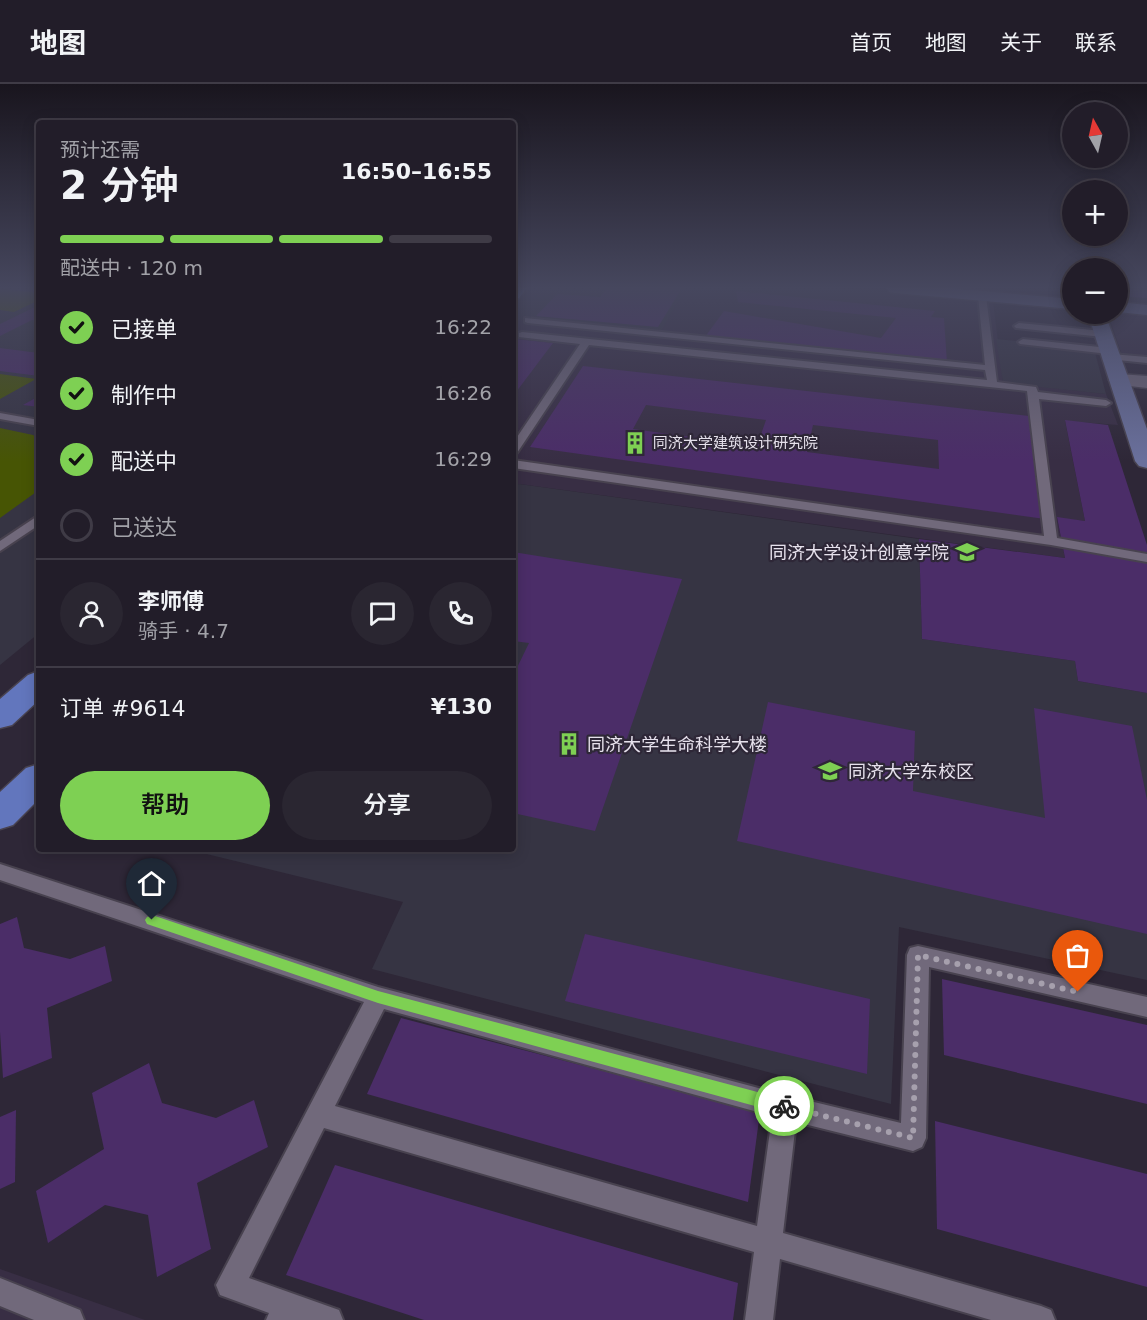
<!DOCTYPE html>
<html lang="zh">
<head>
<meta charset="utf-8">
<style>
  :root { --surface:#221d29; --page:#2a2631; --text:#f1f3f6; --muted:#a2a2a8; --line:#3f3b46; --accent:#7ed053 }
  body { margin:0; font-family:"DejaVu Sans","Noto Sans SC",sans-serif; background:var(--page); color:var(--text); height:100vh; display:flex; flex-direction:column; font-size:22px; white-space:nowrap }
  * { box-sizing:border-box; margin:0 }
  p { font-size:20px; color:var(--muted) }
  .icon { flex:none; width:33px; height:33px; fill:none; stroke:currentColor; stroke-width:2; stroke-linecap:round; stroke-linejoin:round }
  .map { position:relative; flex:1; overflow:hidden }
  .side { position:absolute; left:36px; top:36px; width:480px; height:732px; display:flex; flex-direction:column; background:var(--surface); border-radius:6px; box-shadow:0 3px 15px #0003,0 0 0 2px var(--line) }
  .side>* { flex:none }
  .needle { width:39px; rotate:352deg }
  .controls { position:absolute; left:1062px; top:18px; display:grid; gap:12px }
  .controls a { display:grid; place-items:center; width:66px; height:66px; border-radius:50%; background:var(--surface); box-shadow:0 3px 15px #0003,0 0 0 2px var(--line); font-size:30px }
  .pin { position:absolute; display:grid; place-items:center; width:51px; height:51px; color:#fff; margin:-62px -26px; border-radius:50% 50% 50% 0; rotate:-45deg; box-shadow:0 0 6px #0007 }
  .pin .icon { rotate:45deg }
  .courier { position:absolute; display:grid; place-items:center; width:60px; height:60px; margin:-30px; border:4px solid #7ed053; border-radius:50%; background:#fff; color:#222; box-shadow:0 2px 8px #0007 }
  .headline em { font-style:normal; font-weight:600 }
  .headline div { display:flex; flex-direction:column-reverse }
  .headline { display:flex; align-items:center; justify-content:space-between; height:102px; padding:0 24px }
  h1 { font-size:39px; font-weight:600; line-height:45px }
  .bar { display:grid; grid-template-columns:repeat(4,1fr); gap:9px 6px; align-content:center; height:72px; padding:0 24px }
  .bar i { height:8px; border-radius:4px; background:var(--line) }
  .bar .current { background:var(--accent) }
  .bar p { grid-column:span 4 }
  .line { display:flex; align-items:center; gap:15px; padding:0 24px; border-top:2px solid var(--line) }
  .line div { flex:1 }
  .round { display:grid; place-items:center; flex:none; width:63px; height:63px; border-radius:32px; background:var(--page) }
  ol { padding:0 24px; list-style:none }
  li { display:flex; align-items:center; gap:18px; height:66px }
  li p { margin-inline-start:auto }
  li .icon { padding:6px; border-radius:50%; background:var(--accent); color:#111; stroke-width:4 }
  li:last-child { color:var(--muted) }
  li i { width:33px; height:33px; border:3px solid var(--line); border-radius:50% }
  .button { display:flex; gap:12px; margin-top:auto; padding:12px 24px }
  .button a { flex:1; height:69px; border-radius:36px; background:var(--accent); color:#111; font-size:24px; font-weight:600; line-height:69px; text-align:center }
  .button a+a { background:var(--page); color:var(--text) }
  header { display:flex; align-items:center; gap:36px; box-sizing:border-box; height:84px; padding:0 30px; background:var(--surface); border-bottom:2px solid var(--line) }
  header strong { font-size:28px }
  nav { display:flex; gap:33px; margin-inline-start:auto; font-size:21px }
  .map>svg:first-child { display:block }
</style>
</head>
<body>
<header>
<strong>地图</strong>
<nav><a>首页</a><a>地图</a><a>关于</a><a>联系</a></nav>
</header>
<div class="map">
<svg width="1147" height="1236" viewBox="0 0 1147 1236">
  <rect width="100%" height="100%" fill="#2e2737"/>
  <!-- built -->
  <g fill="#382e44">
    <polygon points="544,204 838,204 993,217 1003,298 1106,310 1118,341 1065,337 1085,437 1057,434 1065,474 519,400 513,402 513,239"/>
    <polygon points="1118,226 1147,229 1147,276 1123,274 1108,230 1118,230"/>
    <polygon points="0,1185 145,1236 0,1236"/>
  </g>
  <!-- education -->
  <g fill="#363443">
    <polygon points="0,204 39,204 39,549 0,581"/>
    <polygon points="513,204 685,204 659,251 513,235"/>
    <polygon points="996,255 1094,265 1106,310 1003,299"/>
    <polygon points="519,400 919,455 922,555 1075,577 1078,597 1147,609 1147,896 899,843 891,1020 372,885 403,818 186,765 513,765 513,402"/>
  </g>
  <!-- green -->
  <g fill="#475504">
    <polygon points="2,205 39,209 39,216 14,228 0,226 0,206"/>
    <polygon points="0,290 36,295 0,315"/>
    <polygon points="0,344 33,351 39,355 39,406 0,434"/>
  </g>
  <!-- building -->
  <g fill="#4b2d68" fill-rule="evenodd">
    <polygon points="607,204 682,204 658,243 536,232 557,210 600,213"/>
    <polygon points="1118,204 1147,207 1147,214 1118,212"/>
    <polygon points="736,207 935,227 931,233 944,234 947,279 705,253 724,227 881,254 896,234 738,218"/>
    <polygon points="39,221 39,237 32,236 0,252 0,240"/>
    <polygon points="515,255 553,259 513,312 513,258"/>
    <polygon points="0,264 39,269 39,292 0,287"/>
    <path d="M 583,282 L 1029,332 L 1045,435 L 530,363 ZM 646,321 L 766,336 L 757,362 L 633,345 ZM 813,341 L 938,356 L 939,385 L 807,368 Z"/>
    <polygon points="39,312 39,323 23,321"/>
    <polygon points="1065,336 1108,341 1147,461 1147,609 1078,597 1075,577 922,555 919,455 1065,474 1057,433 1085,437"/>
    <polygon points="513,468 682,495 595,747 513,729 513,592 529,559 513,557"/>
    <polygon points="768,618 915,647 913,707 1045,734 1034,624 1132,642 1147,716 1147,850 737,757"/>
    <polygon points="17,833 24,864 70,875 105,862 112,897 47,924 52,974 3,994 0,948 0,840"/>
    <polygon points="585,850 870,915 867,990 565,917"/>
    <polygon points="942,895 1147,941 1147,1020 944,971"/>
    <polygon points="401,934 760,1028 748,1118 367,1010"/>
    <polygon points="149,979 162,1019 216,1034 254,1016 268,1063 197,1099 211,1165 157,1193 148,1131 105,1121 48,1159 36,1107 104,1065 92,1009"/>
    <polygon points="16,1026 15,1098 0,1105 0,1033"/>
    <polygon points="935,1037 1147,1090 1147,1203 937,1145"/>
    <polygon points="335,1081 738,1199 733,1236 424,1236 286,1191"/>
  </g>
  <g fill="none" stroke-linecap="round" stroke-linejoin="round">
    <!-- lane casing -->
    <g stroke="#48424f" stroke-width="4">
      <g id="lane">
        <polygon points="982,209 986,212 997,298 1036,303 1038,308 1106,316 1111,319 1106,322 1039,315 1057,454 1147,470 1147,478 1051,461 513,384 513,376 1044,452 1027,307 589,261 517,369 513,370 513,359 580,260 519,253 519,249 522,248 987,296 985,286 528,239 525,238 525,234 985,281 978,212"/>
        <polygon points="1019,239 1103,247 1108,250 1103,253 1016,244 1014,242"/>
        <polygon points="1023,255 1109,264 1114,267 1109,270 1020,260 1018,258"/>
        <polygon points="1111,270 1147,273 1147,279 1108,275 1108,271"/>
        <polygon points="0,329 39,336 39,342 0,335"/>
        <polygon points="39,431 39,441 0,467 0,457"/>
        <path d="M 0,780 L 378,903 L 785,1011 L 901,1039 L 907,871 L 910,864 L 918,862 L 1147,913 L 1147,933 L 929,883 L 926,1054 L 922,1063 L 913,1067 L 796,1038 L 783,1149 L 1041,1222 L 1051,1226 L 1055,1236 L 991,1236 L 780,1175 L 773,1236 L 745,1236 L 754,1168 L 324,1044 L 249,1194 L 339,1226 L 343,1236 L 266,1236 L 269,1229 L 220,1211 L 216,1201 L 364,918 L 0,796 ZM 384,925 L 772,1032 L 757,1142 L 335,1022 Z"/>
        <polygon points="0,1194 80,1226 84,1236 34,1236 0,1222"/>
      </g>
    </g>
    <!-- street casing -->
    <g stroke="#48424f" stroke-width="3">
      <polygon id="street" points="1119,290 1147,292 1147,304 1112,300 1109,296 1112,292"/>
    </g>
    <!-- secondary casing -->
    <g stroke="#48424f" stroke-width="3">
      <g id="secondary">
        <polygon points="887,204 950,204 1072,215 1072,225 895,209 889,208"/>
        <polygon points="1118,218 1147,221 1147,231 1118,228"/>
        <polygon points="1088,230 1105,230 1147,345 1147,384 1139,382 1135,377"/>
      </g>
    </g>
    <!-- primary casing -->
    <g stroke="#48424f" stroke-width="3">
      <g id="primary">
        <polygon points="513,204 527,204 519,214 513,215"/>
        <polygon points="39,587 39,616 12,641 0,644 0,615 28,591"/>
        <polygon points="39,680 39,715 13,741 0,745 0,708 26,684"/>
      </g>
    </g>
    <!-- lane -->
    <use href="#lane" fill="#71697b" fill-rule="evenodd"/>
    <!-- street -->
    <use href="#street" fill="#71697b" fill-rule="evenodd"/>
    <!-- secondary -->
    <use href="#secondary" fill="#6a709c" fill-rule="evenodd"/>
    <!-- primary -->
    <use href="#primary" fill="#6276bd" fill-rule="evenodd"/>
  </g>
  <!-- sky -->
  <linearGradient id="sky" x2="0" y2="1"><stop stop-color="#19151e"/><stop offset="0.54" stop-color="#46475e"/><stop offset="1" stop-color="#46475e" stop-opacity="0"/></linearGradient>
  <rect width="1147" height="377" fill="url(#sky)"/>
  <!-- route -->
  <polygon fill="#7ed053" points="152,831 378,907 784,1015 790,1017 792,1022 790,1027 784,1030 378,919 147,840 145,836 147,833"/>
  <g fill="none" stroke-linecap="round" stroke-linejoin="round">
    <!-- done -->
    <polyline stroke="#a6a0ad" stroke-width="6" stroke-dasharray="0 10.8" points="784,1022 913,1054 918,871 1078,908"/>
  </g>
  <!-- icons -->
  <defs>
    <g id="building-bare" transform="scale(1.8)"><path d="M-4-6H4V6H1V3H-1V6H-4ZM-2.5-4.3h1.7v1.8h-1.7ZM.8-4.3h1.7v1.8H.8ZM-2.5-1h1.7V.8h-1.7ZM.8-1h1.7V.8H.8Z" fill="#7ed053" stroke="#2e2737" stroke-width="2.5" paint-order="stroke"/></g>
    <g id="school-bare" transform="scale(1.8)"><path d="M0-5L7-2L0 1L-7-2ZM-4 1L0 2.5L4 1V4Q0 6-4 4Z" fill="#7ed053" stroke="#2e2737" stroke-width="2.5" paint-order="stroke"/></g>
  </defs>
  <g fill-rule="evenodd">
    <use href="#building-bare" x="635" y="359"/>
    <use href="#school-bare" x="967" y="468"/>
    <use href="#building-bare" x="569" y="660"/>
    <use href="#school-bare" x="830" y="687"/>
  </g>
  <g text-anchor="middle" dominant-baseline="central" stroke-width="4.5" stroke-linejoin="round" paint-order="stroke">
    <!-- far-poi labels -->
    <g font-size="15" fill="#e6e1ec" stroke="#2e2737" text-anchor="start">
      <text x="653" y="359">同济大学建筑设计研究院</text>
    </g>
    <!-- poi labels -->
    <g font-size="18" fill="#e6e1ec" stroke="#2e2737" text-anchor="start">
      <text x="949" y="468" text-anchor="end">同济大学设计创意学院</text>
      <text x="587" y="660">同济大学生命科学大楼</text>
      <text x="848" y="687">同济大学东校区</text>
    </g>
  </g>
</svg>
<div class="controls">
<a><svg class="needle" viewBox="-14 -14 28 28"><path d="M0-13l5 13h-10z" fill="#e53935"/><path d="M0 13l5-13h-10z" fill="#a2a2a8"/></svg></a>
<a>+</a>
<a>−</a>
</div>
<div class="pin" style="left:1078px;top:908px;background:#ea580c"><svg class="icon" aria-label="bag" viewBox="0 0 24 24"><path d="M5 8h14l-1 12H6zM9 8a3 3 0 0 1 6 0"/></svg></div>
<div class="pin" style="left:152px;top:836px;background:#1f2937"><svg class="icon" aria-label="home" viewBox="0 0 24 24"><path d="M3 11l9-7 9 7M6 9v11h12V9"/></svg></div>
<div class="courier" style="left:784px;top:1022px"><svg class="icon" aria-label="bike" viewBox="0 0 24 24"><circle cx="6" cy="16" r="4"/><circle cx="18" cy="16" r="4"/><path d="M6 16l4-8h5l3 8M10 8l3 8H6M13 5h3"/></svg></div>
<section class="side">
<div class="headline"><div><h1>2 分钟</h1><p>预计还需</p></div><em>16:50–16:55</em></div>
<div class="bar"><i class="current"></i><i class="current"></i><i class="current"></i><i></i><p>配送中 · 120 m</p></div>
<ol>
<li><svg class="icon" aria-label="check" viewBox="0 0 24 24"><path d="M5 12l5 5 9-10"/></svg>已接单<p>16:22</p></li>
<li><svg class="icon" aria-label="check" viewBox="0 0 24 24"><path d="M5 12l5 5 9-10"/></svg>制作中<p>16:26</p></li>
<li><svg class="icon" aria-label="check" viewBox="0 0 24 24"><path d="M5 12l5 5 9-10"/></svg>配送中<p>16:29</p></li>
<li><i></i>已送达</li>
</ol>
<div class="line" style="height:108px"><a class="round"><svg class="icon" aria-label="person" viewBox="0 0 24 24"><circle cx="12" cy="8" r="4"/><path d="M4 21q1-7 8-7t8 7"/></svg></a><div><b>李师傅</b><p>骑手 · 4.7</p></div><a class="round"><svg class="icon" aria-label="chat" viewBox="0 0 24 24"><path d="M4 5h16v11H9l-5 4z"/></svg></a><a class="round"><svg class="icon" aria-label="phone" viewBox="0 0 24 24"><path d="M5 4h4l2 5-3 2q2 4 5 5l2-3 5 2v4C11 20 4 13 5 4z"/></svg></a></div>
<div class="line" style="height:78px"><div>订单 #9614</div><b>¥130</b></div>
<div class="button"><a>帮助</a><a>分享</a></div>
</section>
</div>
</body>
</html>
